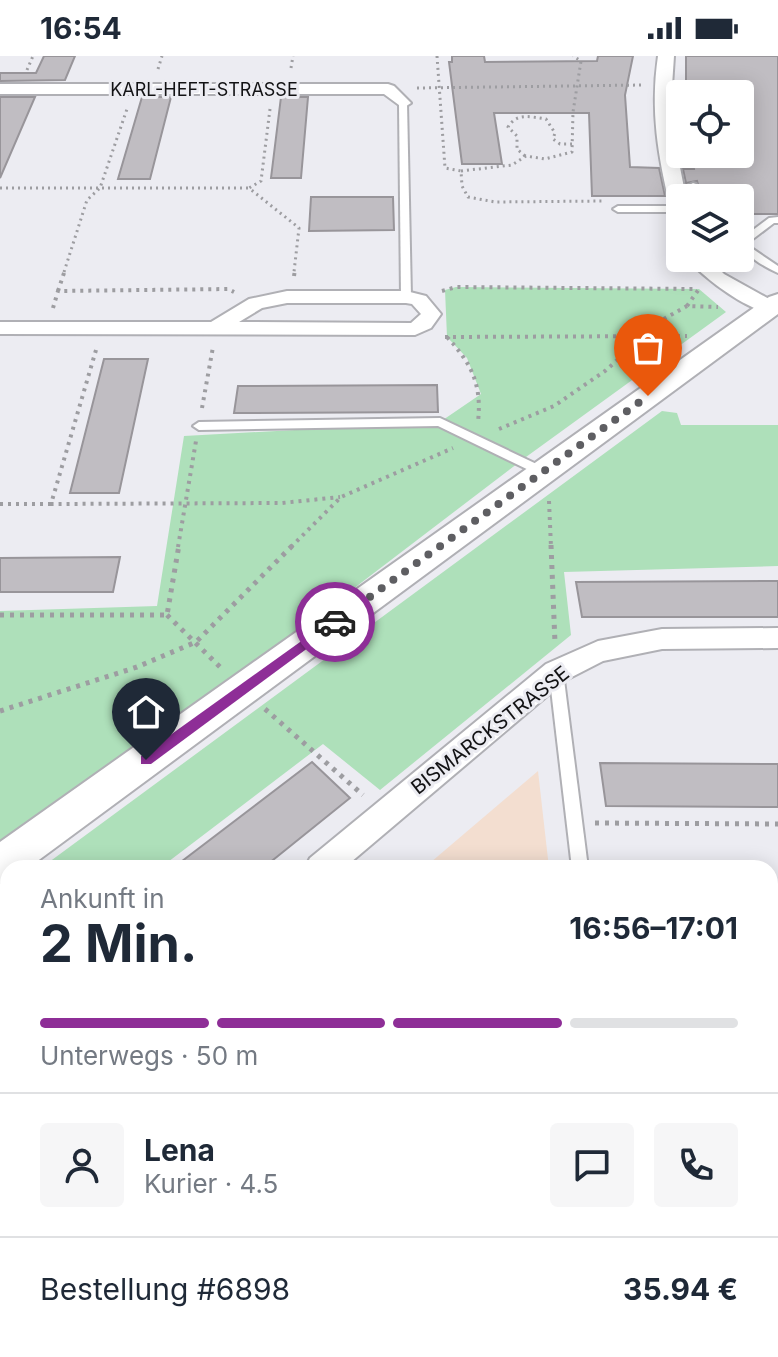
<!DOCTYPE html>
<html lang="de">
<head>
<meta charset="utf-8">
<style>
  :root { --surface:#fff; --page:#f6f6f7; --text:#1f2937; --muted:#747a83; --line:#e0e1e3; --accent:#8e2e97 }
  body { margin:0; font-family:Inter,sans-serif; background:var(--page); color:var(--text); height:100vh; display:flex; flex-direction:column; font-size:30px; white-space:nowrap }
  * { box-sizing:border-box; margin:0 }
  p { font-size:26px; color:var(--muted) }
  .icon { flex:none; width:44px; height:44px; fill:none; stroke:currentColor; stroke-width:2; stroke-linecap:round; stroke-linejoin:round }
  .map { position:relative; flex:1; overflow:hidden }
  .drawer { position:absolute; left:0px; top:804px; width:778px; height:498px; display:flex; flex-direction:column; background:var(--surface); border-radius:24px 24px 0 0; box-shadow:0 4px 20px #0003 }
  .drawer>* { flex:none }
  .buttons { position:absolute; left:666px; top:24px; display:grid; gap:16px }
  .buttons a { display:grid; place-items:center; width:88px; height:88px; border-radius:8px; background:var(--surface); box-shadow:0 4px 20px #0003; font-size:40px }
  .pin { position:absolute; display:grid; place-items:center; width:68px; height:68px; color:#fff; margin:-82px -34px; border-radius:50% 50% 50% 0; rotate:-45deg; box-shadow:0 0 8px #0007 }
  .pin .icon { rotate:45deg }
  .courier { position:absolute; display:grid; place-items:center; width:80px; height:80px; margin:-40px; border:6px solid #8e2e97; border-radius:50%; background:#fff; color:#222; box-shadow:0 2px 10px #0007 }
  .headline em { font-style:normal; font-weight:700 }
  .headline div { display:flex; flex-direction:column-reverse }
  .headline { display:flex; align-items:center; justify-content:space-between; height:136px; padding:0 40px }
  h1 { font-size:52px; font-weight:700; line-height:60px }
  .bar { display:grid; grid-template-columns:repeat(4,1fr); gap:12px 8px; align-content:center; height:96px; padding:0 40px }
  .bar i { height:10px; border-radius:6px; background:var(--line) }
  .bar .on { background:var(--accent) }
  .bar p { grid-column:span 4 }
  .line { display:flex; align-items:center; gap:20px; padding:0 40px; border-top:2px solid var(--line) }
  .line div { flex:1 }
  .round { display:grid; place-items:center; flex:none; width:84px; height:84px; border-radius:8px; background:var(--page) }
  .status { display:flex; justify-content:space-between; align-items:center; height:56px; padding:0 40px; background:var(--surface); direction:ltr }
  .status svg { height:22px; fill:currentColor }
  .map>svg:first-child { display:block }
</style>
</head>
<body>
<div class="status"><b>16:54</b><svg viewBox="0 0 49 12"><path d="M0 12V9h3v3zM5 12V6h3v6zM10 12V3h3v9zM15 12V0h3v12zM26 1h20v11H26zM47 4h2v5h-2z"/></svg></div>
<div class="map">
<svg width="778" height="1301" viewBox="0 0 778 1301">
  <rect width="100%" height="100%" fill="#ececf2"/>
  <!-- education -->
  <g fill="#f3ded0">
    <polygon points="538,715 549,812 424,812"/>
    <polygon points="8,1169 8,1294 607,1294 608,1301 0,1301 0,1176"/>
  </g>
  <!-- green -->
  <g fill="#aee0ba">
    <polygon points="456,231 699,233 726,256 526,401 231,626 0,789 0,555 157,550 184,380 440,366 481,338 467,302 447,281 445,234"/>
    <polygon points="662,355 677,357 681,369 778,369 778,510 564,516 571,579 380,734 323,688 160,812 41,812"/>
    <polygon points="8,836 8,927 0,934 0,842"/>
  </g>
  <!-- building -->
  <g fill="#c0bdc2" stroke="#98959a" stroke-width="2">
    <polygon points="44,0 75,0 65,24 0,25 0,17 36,17"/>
    <polygon points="452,0 484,0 485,6 597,5 598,0 633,0 625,39 630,111 659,112 665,140 592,140 589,57 494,57 502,108 462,108 449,6 452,6"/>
    <polygon points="686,0 778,0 778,158 740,158 740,142 689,140 699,132 697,125 686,127 683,113 694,113 692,98 740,98 740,38 686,38"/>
    <polygon points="0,41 35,41 0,122"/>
    <polygon points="142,41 171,41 150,123 118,123"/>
    <polygon points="281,41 308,41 301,122 271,122"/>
    <polygon points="311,141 393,141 394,174 309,175"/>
    <polygon points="104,303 148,303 119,437 70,437"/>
    <polygon points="437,329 438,356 234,357 238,330"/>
    <polygon points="120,501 113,536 0,536 0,502"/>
    <polygon points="778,525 778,561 582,561 576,526"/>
    <polygon points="312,706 350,742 263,812 173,812"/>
    <polygon points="600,707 778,708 778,751 606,750"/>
  </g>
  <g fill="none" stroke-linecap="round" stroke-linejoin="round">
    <!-- service casing -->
    <g stroke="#b0b0b5" stroke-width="4">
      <g id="service">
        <polygon points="403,45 407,47 411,241 406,244 401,241 399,47"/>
        <polygon points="693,127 696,128 696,132 679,141 672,139"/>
        <polygon points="680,150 680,156 618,156 613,153 618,150"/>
        <path d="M 778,161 L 778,167 L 774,167 L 749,186 L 750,191 L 778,210 L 778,217 C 765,211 740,198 741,183 L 769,162 Z"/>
        <polygon points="440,362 545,412 547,415 545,418 537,418 438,370 199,374 193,370 199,366"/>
        <polygon points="556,611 561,612 563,616 588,812 572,812 549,616 551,612"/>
        <rect x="770" y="1047" width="8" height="18"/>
        <polygon points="634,1294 654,1294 655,1301 635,1301"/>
      </g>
    </g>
    <!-- minor casing -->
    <g stroke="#b0b0b5" stroke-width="4">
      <g id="minor">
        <path d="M 658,0 L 674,0 L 670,60 L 686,142 L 680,142 L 680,159 L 671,154 C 658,101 650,54 658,0 Z"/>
        <polygon points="0,28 388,28 394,30 411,47 403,52 384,38 0,38"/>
        <path d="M 687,202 L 708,202 L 724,218 L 778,248 L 778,256 C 755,262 701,220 687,202 Z"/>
        <path d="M 287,235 L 406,235 L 426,240 L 441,258 L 431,272 L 415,279 L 0,278 L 0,266 L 211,266 L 249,243 ZM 287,247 L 406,247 L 412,248 L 421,258 L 411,267 L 239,266 L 262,252 Z"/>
        <polygon points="778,572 778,592 662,593 603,605 566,624 344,812 305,812 310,802 546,608 598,585 662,573"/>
        <polygon points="8,1058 8,1098 0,1101 0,1061"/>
      </g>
    </g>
    <!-- tertiary casing -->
    <g stroke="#b0b0b5" stroke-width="4">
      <polygon id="tertiary" points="778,238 778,258 28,812 8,812 8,824 0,827 0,786 769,241"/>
    </g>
    <!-- path-far2 -->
    <g stroke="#9d9da1" stroke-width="3" stroke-dasharray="2 4" stroke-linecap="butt">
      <polyline points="437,0 445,112 461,115 462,130 468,141 495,146 603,145"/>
      <polyline points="291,12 293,0"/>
      <polyline points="158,13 162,0"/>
      <polyline points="27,14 33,0"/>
      <polyline points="417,32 643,29"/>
      <polyline points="270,53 261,125 249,132 299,172 294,216"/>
      <path d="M 525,100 L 517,93 L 517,80 L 508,71 C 517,56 531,61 546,63 L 555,77 L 553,83 L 560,88 L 572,88"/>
      <polyline points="461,115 512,109 526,100 545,103 572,96 573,56 581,5 573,0"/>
      <polyline points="0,132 249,132"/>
      <polyline points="64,216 87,144 100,132 127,53"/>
    </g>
    <!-- path-far1 -->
    <g stroke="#9d9da1" stroke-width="4" stroke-dasharray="3 5" stroke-linecap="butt">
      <polyline points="294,220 295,214"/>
      <polyline points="58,235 65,214"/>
      <polyline points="442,235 456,231 696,233"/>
      <polyline points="687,250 699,233"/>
      <polyline points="53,252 58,235 228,233 234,236"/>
      <polyline points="445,281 687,280"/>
      <path d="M 447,281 C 472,308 482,329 478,366"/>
      <polyline points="96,294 51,448 282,447 340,441"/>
      <polyline points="202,352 213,291"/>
      <polyline points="499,373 554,350 605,315 662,264 687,250 718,251"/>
      <polyline points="549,445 551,491"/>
      <polyline points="0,448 51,448"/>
      <polyline points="178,491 196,385"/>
      <polyline points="291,491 341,441 453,392"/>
    </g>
    <!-- path -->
    <g stroke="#9d9da1" stroke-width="5" stroke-dasharray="4 6" stroke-linecap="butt">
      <polyline points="551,489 555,587"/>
      <polyline points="0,559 167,559 179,489"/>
      <polyline points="167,559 220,611"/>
      <polyline points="265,653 363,739"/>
      <polyline points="0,655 137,611 196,586 293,489"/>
      <polyline points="595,767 778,768"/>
    </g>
    <!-- service -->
    <use href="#service" fill="#fff" fill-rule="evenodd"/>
    <!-- minor -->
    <use href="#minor" fill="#fff" fill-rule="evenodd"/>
    <!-- tertiary -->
    <use href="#tertiary" fill="#fff" fill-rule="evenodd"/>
  </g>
  <!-- route -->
  <polygon fill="#8e2e97" points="335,561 339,563 339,569 151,708 141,708 141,700"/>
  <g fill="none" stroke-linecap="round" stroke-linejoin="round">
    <!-- done -->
    <polyline stroke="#5e5e62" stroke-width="8" stroke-dasharray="0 14.4" points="335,566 648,340"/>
  </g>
  <g text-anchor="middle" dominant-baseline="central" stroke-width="6" stroke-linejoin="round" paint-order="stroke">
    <!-- far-street labels -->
    <g font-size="18" fill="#121214" stroke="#ececf2">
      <text x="204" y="33">KARL-HEFT-STRASSE</text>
    </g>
    <!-- street labels -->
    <g font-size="20" fill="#121214" stroke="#ececf2">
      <text transform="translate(490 674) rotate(-38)">BISMARCKSTRASSE</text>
    </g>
  </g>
</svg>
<div class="buttons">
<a><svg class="icon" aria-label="locate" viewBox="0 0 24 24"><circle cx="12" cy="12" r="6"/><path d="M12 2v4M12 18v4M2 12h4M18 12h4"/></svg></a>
<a><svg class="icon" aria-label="layers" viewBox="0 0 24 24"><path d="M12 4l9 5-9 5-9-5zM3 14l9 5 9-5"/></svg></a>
</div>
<div class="pin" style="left:648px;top:340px;background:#ea580c"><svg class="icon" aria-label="bag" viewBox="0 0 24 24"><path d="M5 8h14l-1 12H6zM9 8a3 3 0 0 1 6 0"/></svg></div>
<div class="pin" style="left:146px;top:704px;background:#1f2937"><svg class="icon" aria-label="home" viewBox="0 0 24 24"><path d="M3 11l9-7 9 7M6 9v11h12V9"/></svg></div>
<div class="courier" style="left:335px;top:566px"><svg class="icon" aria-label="car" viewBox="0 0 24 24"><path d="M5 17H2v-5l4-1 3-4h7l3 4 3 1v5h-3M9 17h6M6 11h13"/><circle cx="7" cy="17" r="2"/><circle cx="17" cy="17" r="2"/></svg></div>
<section class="drawer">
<div class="headline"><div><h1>2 Min.</h1><p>Ankunft in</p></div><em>16:56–17:01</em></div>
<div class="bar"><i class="on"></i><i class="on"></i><i class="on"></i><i></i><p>Unterwegs · 50 m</p></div>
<div class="line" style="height:144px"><a class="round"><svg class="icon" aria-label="person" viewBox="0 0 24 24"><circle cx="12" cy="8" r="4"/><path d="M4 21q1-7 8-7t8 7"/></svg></a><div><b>Lena</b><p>Kurier · 4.5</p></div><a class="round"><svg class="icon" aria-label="chat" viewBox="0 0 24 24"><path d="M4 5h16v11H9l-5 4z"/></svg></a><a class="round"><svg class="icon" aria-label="phone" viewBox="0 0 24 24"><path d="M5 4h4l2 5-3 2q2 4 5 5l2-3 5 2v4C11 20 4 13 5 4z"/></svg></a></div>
<div class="line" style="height:104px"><div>Bestellung #6898</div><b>35.94 €</b></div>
</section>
</div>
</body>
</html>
